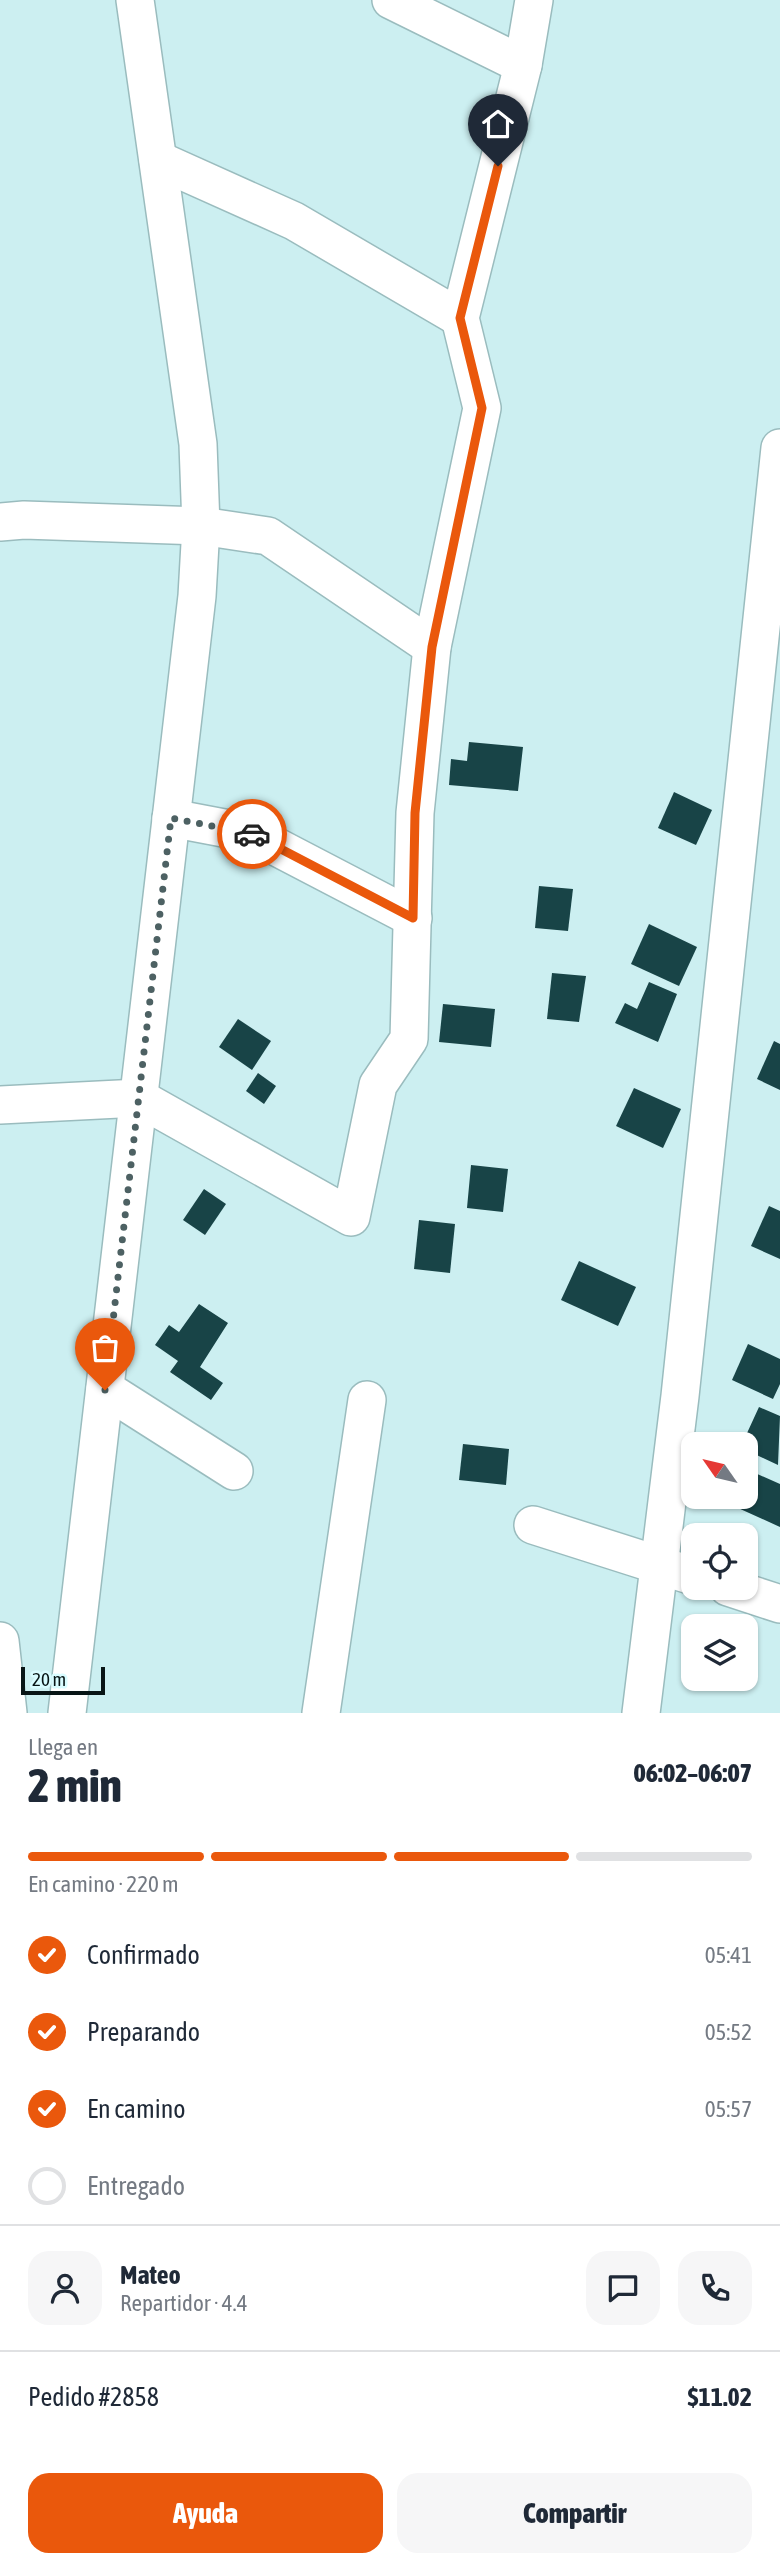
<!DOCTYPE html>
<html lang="es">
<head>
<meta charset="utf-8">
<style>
  :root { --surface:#fff; --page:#f6f6f7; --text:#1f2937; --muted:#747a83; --line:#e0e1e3; --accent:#ea580c }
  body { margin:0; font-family:"Asap Condensed",sans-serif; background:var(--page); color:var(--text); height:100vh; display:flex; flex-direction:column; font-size:26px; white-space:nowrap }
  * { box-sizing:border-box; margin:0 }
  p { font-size:23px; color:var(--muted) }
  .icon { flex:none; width:38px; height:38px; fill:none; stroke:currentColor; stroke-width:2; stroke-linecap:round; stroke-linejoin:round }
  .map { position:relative; height:1713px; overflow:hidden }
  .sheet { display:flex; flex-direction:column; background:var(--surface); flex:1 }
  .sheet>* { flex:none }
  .needle { width:46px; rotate:304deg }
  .fabs { position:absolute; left:681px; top:1432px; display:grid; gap:14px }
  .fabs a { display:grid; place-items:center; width:77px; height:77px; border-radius:14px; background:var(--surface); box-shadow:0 2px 5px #0004; font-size:35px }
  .scale { position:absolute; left:21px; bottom:18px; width:84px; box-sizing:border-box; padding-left:7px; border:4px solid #081516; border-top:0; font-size:19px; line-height:24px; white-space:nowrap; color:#081516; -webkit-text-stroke:5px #d9fcff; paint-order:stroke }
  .pin { position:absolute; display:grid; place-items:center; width:60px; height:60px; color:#fff; margin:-72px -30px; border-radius:50% 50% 50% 0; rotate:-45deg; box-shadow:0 0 7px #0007 }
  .pin .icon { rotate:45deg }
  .courier { position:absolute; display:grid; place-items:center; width:70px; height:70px; margin:-35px; border:5px solid #ea580c; border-radius:50%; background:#fff; color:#222; box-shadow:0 2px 9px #0007 }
  .overview em { font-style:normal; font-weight:800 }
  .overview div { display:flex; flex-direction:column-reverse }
  .overview { display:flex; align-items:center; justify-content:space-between; height:119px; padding:0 28px }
  h1 { font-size:46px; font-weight:800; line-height:52px }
  .bar { display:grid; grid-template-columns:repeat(4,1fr); gap:10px 7px; align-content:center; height:84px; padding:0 28px }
  .bar i { height:9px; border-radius:5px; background:var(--line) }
  .bar .on { background:var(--accent) }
  .bar p { grid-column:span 4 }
  .line { display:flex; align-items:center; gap:18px; padding:0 28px; border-top:2px solid var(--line) }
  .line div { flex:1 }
  .round { display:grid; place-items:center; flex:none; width:74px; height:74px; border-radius:21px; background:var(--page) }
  ol { padding:0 28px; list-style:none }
  li { display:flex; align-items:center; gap:21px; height:77px }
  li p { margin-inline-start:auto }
  li .icon { padding:7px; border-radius:50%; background:var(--accent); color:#fff; stroke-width:4 }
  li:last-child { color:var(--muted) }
  li i { width:38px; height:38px; border:4px solid var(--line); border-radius:50% }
  .button { display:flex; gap:14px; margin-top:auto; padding:14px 28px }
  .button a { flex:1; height:80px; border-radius:21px; background:var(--accent); color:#fff; font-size:28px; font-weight:800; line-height:80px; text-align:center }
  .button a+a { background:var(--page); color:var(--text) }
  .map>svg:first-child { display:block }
</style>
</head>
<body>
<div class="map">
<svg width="780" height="1713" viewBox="0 0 780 1713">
  <rect width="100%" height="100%" fill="#cceff1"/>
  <!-- building -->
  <g fill="#184447">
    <polygon points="469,742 523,747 518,791 449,785 451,759 467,761"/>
    <polygon points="674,792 712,810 696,845 658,828"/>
    <polygon points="539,886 573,889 568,931 535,928"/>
    <polygon points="649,924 697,947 679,986 631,964"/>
    <polygon points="552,973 586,976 579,1022 547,1019"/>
    <polygon points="649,982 677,994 658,1042 615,1023 625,1003 637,1009"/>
    <polygon points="443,1004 495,1009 491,1047 439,1042"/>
    <polygon points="238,1019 271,1041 252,1070 219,1047"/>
    <polygon points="774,1041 780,1044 780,1090 757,1079"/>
    <polygon points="258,1073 276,1086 264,1104 246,1091"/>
    <polygon points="634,1088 681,1109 663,1148 616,1126"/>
    <polygon points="471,1165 508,1169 503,1212 467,1208"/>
    <polygon points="204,1189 226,1204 205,1235 183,1220"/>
    <polygon points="769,1206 780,1211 780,1259 751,1246"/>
    <polygon points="419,1220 455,1224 450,1273 414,1269"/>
    <polygon points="579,1261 636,1287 618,1326 561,1300"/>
    <polygon points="199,1304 228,1323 200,1367 223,1383 211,1400 170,1372 178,1361 155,1345 169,1325 179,1332"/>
    <polygon points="748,1344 780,1359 780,1384 773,1399 732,1380"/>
    <polygon points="759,1407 780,1416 778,1465 746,1450 746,1444 742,1444"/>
    <polygon points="463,1444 509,1449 506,1485 459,1480"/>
    <polygon points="746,1469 780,1484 780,1527 716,1498 717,1496 746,1496"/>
  </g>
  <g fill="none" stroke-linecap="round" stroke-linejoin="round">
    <!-- minor casing -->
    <g stroke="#9abcbe" stroke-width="40">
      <g id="minor">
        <polyline points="391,0 523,65"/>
        <polyline points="158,160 294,221 460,318"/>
        <polyline points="0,522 24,520 201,526 268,536 432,647"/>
        <polyline points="171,818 250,833 413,918"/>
        <polyline points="0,1105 139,1098 351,1217 378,1085 409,1039 415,813 432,647 482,408 460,318 523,65 534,0"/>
        <polyline points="105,1389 234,1471"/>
        <polyline points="533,1525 693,1576"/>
        <polyline points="728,1587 780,1604"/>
        <polyline points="0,1641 8,1713"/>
        <polyline points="67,1713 197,596 201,526 198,444 135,0"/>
        <polyline points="321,1713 367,1400"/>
        <polyline points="641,1713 680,1396 780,448"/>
      </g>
    </g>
    <!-- minor -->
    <use href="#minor" stroke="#fff" stroke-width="37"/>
  </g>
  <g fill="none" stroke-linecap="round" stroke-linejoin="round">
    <!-- done -->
    <polyline stroke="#4d6163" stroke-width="7" stroke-dasharray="0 12.6" points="105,1390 171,818 252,834"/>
    <!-- route -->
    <polyline stroke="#ea580c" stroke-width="9" points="252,834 413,918 415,813 432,647 482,408 460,318 498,166"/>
  </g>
</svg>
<div class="fabs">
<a><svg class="needle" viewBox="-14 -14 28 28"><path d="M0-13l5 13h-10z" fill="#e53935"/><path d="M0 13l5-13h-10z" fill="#747a83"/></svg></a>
<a><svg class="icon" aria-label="locate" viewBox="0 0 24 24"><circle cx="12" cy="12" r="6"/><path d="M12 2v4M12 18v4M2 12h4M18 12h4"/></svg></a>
<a><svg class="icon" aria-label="layers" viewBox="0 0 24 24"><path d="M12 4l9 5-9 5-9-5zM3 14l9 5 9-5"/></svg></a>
</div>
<div class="scale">20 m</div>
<div class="pin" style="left:105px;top:1390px;background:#ea580c"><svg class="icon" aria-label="bag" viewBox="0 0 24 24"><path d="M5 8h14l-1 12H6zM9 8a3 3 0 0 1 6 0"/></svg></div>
<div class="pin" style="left:498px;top:166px;background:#1f2937"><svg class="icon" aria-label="home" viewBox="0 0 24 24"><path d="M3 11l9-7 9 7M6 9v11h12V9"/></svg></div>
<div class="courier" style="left:252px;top:834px"><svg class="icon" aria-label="car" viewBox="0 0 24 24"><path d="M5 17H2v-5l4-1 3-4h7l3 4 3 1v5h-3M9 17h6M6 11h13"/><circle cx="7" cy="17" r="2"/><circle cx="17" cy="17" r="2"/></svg></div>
</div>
<section class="sheet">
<div class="overview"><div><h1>2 min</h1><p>Llega en</p></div><em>06:02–06:07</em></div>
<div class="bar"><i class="on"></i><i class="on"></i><i class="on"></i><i></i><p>En camino · 220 m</p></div>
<ol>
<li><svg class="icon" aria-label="check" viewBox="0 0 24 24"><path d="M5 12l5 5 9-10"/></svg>Confirmado<p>05:41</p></li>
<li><svg class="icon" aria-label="check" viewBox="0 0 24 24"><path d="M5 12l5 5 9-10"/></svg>Preparando<p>05:52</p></li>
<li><svg class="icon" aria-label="check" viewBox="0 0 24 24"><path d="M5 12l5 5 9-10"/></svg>En camino<p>05:57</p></li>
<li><i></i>Entregado</li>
</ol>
<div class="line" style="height:126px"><a class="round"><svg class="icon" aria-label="person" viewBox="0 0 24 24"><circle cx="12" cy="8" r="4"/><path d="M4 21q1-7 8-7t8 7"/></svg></a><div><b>Mateo</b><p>Repartidor · 4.4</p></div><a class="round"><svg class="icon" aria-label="chat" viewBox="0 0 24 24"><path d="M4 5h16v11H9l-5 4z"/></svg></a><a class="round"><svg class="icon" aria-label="phone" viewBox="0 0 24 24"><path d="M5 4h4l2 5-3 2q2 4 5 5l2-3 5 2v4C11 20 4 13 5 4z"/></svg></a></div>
<div class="line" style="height:91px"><div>Pedido #2858</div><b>$11.02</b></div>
<div class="button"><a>Ayuda</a><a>Compartir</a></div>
</section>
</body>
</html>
